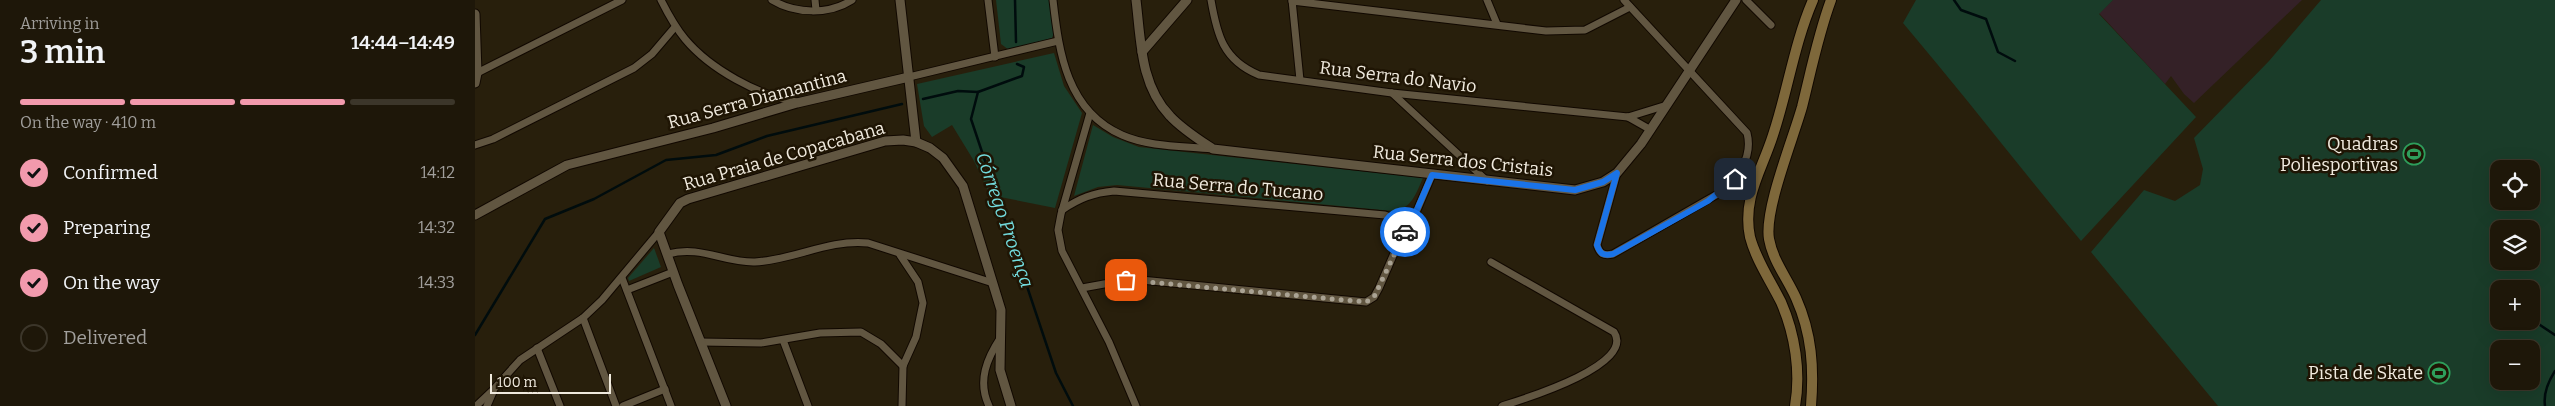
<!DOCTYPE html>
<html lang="en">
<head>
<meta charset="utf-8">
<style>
  :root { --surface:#1e1709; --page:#2b2417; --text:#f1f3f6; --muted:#a19f9c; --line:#3c362a; --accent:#f29aad }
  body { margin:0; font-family:Bitter,serif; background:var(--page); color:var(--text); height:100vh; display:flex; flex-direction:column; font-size:19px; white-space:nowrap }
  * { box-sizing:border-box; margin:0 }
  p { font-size:16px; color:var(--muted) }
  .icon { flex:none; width:28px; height:28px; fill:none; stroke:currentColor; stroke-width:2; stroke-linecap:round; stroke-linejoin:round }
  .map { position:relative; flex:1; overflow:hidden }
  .details { display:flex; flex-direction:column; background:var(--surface); width:475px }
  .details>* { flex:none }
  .fabs { position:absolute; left:2015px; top:160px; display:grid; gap:10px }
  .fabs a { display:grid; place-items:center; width:50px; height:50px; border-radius:10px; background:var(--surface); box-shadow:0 5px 20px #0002,0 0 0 1px var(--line); font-size:25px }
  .scale { position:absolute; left:15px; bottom:12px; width:121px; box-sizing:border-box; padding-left:5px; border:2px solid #f0eade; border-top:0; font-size:14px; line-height:18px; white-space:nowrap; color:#f0eade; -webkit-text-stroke:4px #1f1504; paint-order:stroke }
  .pin { position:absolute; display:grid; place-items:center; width:42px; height:42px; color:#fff; margin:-21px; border-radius:10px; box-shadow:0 2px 8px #0006 }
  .courier { position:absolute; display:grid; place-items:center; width:50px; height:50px; margin:-25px; border:4px solid #1a73e8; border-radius:50%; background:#fff; color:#222; box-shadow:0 1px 6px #0007 }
  .headline em { font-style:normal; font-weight:600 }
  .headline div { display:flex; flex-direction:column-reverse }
  .headline { display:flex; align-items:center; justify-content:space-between; height:85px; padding:0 20px }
  h1 { font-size:32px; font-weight:600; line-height:38px }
  .bar { display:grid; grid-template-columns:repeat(4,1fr); gap:8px 5px; align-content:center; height:60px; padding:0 20px }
  .bar i { height:6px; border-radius:4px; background:var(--line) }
  .bar .on { background:var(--accent) }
  .bar p { grid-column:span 4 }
  ol { padding:0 20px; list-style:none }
  li { display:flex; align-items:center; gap:15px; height:55px }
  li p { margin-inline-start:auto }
  li .icon { padding:5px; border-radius:50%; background:var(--accent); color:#111; stroke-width:4 }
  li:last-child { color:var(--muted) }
  li i { width:28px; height:28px; border:2px solid var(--line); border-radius:50% }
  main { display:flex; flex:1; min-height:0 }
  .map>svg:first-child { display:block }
</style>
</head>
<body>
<main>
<section class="details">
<div class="headline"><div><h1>3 min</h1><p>Arriving in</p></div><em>14:44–14:49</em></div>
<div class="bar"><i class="on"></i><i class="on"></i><i class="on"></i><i></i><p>On the way · 410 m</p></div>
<ol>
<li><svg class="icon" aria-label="check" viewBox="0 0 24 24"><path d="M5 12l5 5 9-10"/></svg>Confirmed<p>14:12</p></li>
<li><svg class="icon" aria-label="check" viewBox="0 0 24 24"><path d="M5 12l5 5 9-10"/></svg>Preparing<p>14:32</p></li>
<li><svg class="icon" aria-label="check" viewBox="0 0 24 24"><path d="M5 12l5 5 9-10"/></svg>On the way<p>14:33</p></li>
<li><i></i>Delivered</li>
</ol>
</section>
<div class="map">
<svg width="2080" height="406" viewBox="0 0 2080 406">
  <rect width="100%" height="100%" fill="#281f0c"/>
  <!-- industrial -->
  <polygon fill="#342127" points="1638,0 1827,0 1719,103 1709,94 1696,76 1690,84 1624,13"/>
  <!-- green -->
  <g fill="#1a3c29" fill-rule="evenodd">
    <polygon points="521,0 575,0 579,33 577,38 534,50 526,44"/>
    <path d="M 1441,0 L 1638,0 L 1624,14 L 1721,117 L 1606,241 C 1546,169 1489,95 1428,23 Z"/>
    <path d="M 1846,0 L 2080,0 L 2080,406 L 1743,406 L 1616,252 L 1669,190 L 1700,201 L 1725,185 L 1728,169 L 1719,138 L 1794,61 ZM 2024,169 L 2056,169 L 2056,201 L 2024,201 ZM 2024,229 L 2056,229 L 2056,261 L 2024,261 ZM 2024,289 L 2056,289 L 2056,321 L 2024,321 ZM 2024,349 L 2056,349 L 2056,381 L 2024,381 Z"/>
    <polygon points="579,53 589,86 607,113 580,208 515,195 499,161 477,125 457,137 449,126 442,84"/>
    <path d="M 618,125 L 638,137 L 664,147 L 948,178 C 941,193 937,209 918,211 L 642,185 L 623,187 L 599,196 Z"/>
    <polygon points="179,248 186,267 154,281 153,278"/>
  </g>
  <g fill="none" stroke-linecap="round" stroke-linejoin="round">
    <!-- stream -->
    <g stroke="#000c0d" stroke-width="2.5">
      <polyline points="540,0 541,42"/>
      <polyline points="1479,0 1486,10 1511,19 1523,52 1540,61"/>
      <polyline points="542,64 549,67 547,76 503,92 496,119 581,373 598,406"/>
      <polyline points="448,99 483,91 503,92"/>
      <polyline points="2056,319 2080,335"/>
      <polyline points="0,335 70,219 119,199 191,160 241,155 292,136 427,104"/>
      <path d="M 2070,406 C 2068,393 2073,382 2080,371"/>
    </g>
    <!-- minor casing -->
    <g stroke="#110800" stroke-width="9">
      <g id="minor">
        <path d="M 186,0 C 193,14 200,27 210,39 C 235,69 284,96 322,102"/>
        <path d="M 297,0 C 320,14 354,15 377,0"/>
        <polyline points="340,0 341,10"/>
        <polyline points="513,0 520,57"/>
        <path d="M 578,0 C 584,53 592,111 647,135 C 674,147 708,146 737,149"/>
        <path d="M 736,0 C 742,35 748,60 784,75 L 917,93 L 1153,117 L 1192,105"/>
        <polyline points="817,0 825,80"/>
        <polyline points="1012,0 1022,24"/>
        <polyline points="1271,0 1296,25"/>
        <polyline points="817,1 1071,31 1110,30 1155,7"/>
        <polyline points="2,73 147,0"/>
        <polyline points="434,77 583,41"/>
        <polyline points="917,93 1012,181"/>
        <polyline points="615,113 586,214 583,230 587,251 634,342 661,406"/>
        <polyline points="1153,117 1176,130"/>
        <polyline points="0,145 18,139 159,68 177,54 200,27"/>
        <path d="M 1142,173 L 1122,245 C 1125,254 1128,256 1138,254 L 1248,191 C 1264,176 1278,156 1272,133 L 1149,0"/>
        <path d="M 587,210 C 605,198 618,193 639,191 L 910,215 L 924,220 L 927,235"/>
        <path d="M 193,254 C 226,245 249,263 280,262 C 319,260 353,239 393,243 L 518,283"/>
        <polyline points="425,255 443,282 448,303 441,337 428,366 427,406"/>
        <path d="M 1016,262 L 1139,332 C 1161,365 1049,399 1027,406"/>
        <polyline points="147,278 196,406"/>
        <polyline points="607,288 651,280 666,280 891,302 899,297 904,288 927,235 934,229 957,175"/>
        <polyline points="152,290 198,272"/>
        <polyline points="108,318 141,406"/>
        <polyline points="308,340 333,406"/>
        <polyline points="226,342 286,343 345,333 386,332 406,344 428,366"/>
        <polyline points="62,348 85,406"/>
        <polyline points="1,406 18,390 45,360 108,318 127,300 184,232"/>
        <polyline points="12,406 18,392"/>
        <polyline points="148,406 190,389"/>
        <path d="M 514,406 C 502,381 512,358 526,337"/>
      </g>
    </g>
    <!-- tertiary casing -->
    <g stroke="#110800" stroke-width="11">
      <g id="tertiary">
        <polyline points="425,0 441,142"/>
        <path d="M 661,0 C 666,40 665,85 695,116 C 707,129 723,139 738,149 L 1100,190 L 1128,182 L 1142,173 L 1166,144 L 1261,0"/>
        <polyline points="0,14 2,73 0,83"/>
        <polyline points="667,52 712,0"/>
        <polyline points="0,215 92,165 238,128 322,103 434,77"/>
        <polyline points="251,406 203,285 184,232 205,203 213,199 410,141 428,140 441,142 455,148 468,158 488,186 526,310 525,370 536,406"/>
      </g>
    </g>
    <!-- secondary casing -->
    <g stroke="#110800" stroke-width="12">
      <g id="secondary">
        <path d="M 1320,406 C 1326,372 1320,334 1306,302 C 1295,280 1281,260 1275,237 C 1267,198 1287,170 1298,135 C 1313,90 1319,44 1338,0"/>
        <path d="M 1336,406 C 1339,368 1337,334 1321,298 C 1312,278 1298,261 1294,239 C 1289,210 1318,139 1327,107 C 1336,71 1343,35 1356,0"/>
      </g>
    </g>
    <!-- minor -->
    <use href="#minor" stroke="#615641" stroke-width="7"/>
    <!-- tertiary -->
    <use href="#tertiary" stroke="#615641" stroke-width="9"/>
    <!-- secondary -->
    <use href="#secondary" stroke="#7e683b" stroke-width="10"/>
  </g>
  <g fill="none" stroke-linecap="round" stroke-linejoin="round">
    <!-- done -->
    <polyline stroke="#aaa394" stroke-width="5" stroke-dasharray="0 9" points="651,280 891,302 899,297 930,232"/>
    <!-- route -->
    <path stroke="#1a73e8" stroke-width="6" d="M 930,232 L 934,228 L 957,175 L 1100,190 L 1128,182 L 1142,173 L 1122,245 C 1125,254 1128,256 1138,254 L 1233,201 L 1260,179"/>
  </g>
  <!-- icons -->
  <defs>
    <g id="stadium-ring" transform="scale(1.125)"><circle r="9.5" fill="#1f1504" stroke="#2e9e5b" stroke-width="1.5"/><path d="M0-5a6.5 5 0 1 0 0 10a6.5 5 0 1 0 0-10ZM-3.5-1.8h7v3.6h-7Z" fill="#2e9e5b"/></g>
  </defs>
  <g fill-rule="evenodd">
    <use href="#stadium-ring" x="1939" y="154"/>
    <use href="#stadium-ring" x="1964" y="373"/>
  </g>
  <g text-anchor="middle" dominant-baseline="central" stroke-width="5" stroke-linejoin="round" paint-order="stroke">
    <!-- street labels -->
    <g font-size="18" fill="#f0eade" stroke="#1f1504">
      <text transform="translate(923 77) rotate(7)">Rua Serra do Navio</text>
      <text transform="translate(282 99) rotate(-15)">Rua Serra Diamantina</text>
      <text transform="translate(309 156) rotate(-16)">Rua Praia de Copacabana</text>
      <text transform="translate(988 161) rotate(6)">Rua Serra dos Cristais</text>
      <text transform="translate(763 187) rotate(5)">Rua Serra do Tucano</text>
    </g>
    <!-- poi labels -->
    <g font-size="18" fill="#f0eade" stroke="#1f1504" text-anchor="end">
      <text x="1923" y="144">Quadras<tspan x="1923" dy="21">Poliesportivas</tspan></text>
      <text x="1948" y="373">Pista de Skate</text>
    </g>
    <!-- water labels -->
    <g font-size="19" font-style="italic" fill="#72dadc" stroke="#1f1504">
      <text transform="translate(530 220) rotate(71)">Córrego Proença</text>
    </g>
  </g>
</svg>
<div class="fabs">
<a><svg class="icon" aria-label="locate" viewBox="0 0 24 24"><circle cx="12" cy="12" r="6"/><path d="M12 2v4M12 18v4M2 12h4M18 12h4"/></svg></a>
<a><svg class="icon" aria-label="layers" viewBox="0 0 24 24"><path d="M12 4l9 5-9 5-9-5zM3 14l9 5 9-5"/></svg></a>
<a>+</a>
<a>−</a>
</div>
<div class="scale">100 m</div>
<div class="pin" style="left:651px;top:280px;background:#ea580c"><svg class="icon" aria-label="bag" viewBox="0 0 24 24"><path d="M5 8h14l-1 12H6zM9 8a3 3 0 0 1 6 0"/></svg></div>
<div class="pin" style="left:1260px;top:179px;background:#1f2937"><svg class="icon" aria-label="home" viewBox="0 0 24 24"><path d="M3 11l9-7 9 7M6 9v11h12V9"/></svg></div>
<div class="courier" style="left:930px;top:232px"><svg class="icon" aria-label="car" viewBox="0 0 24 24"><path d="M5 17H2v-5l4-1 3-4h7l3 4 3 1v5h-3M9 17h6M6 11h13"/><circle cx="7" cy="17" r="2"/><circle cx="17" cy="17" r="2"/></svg></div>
</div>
</main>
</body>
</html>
